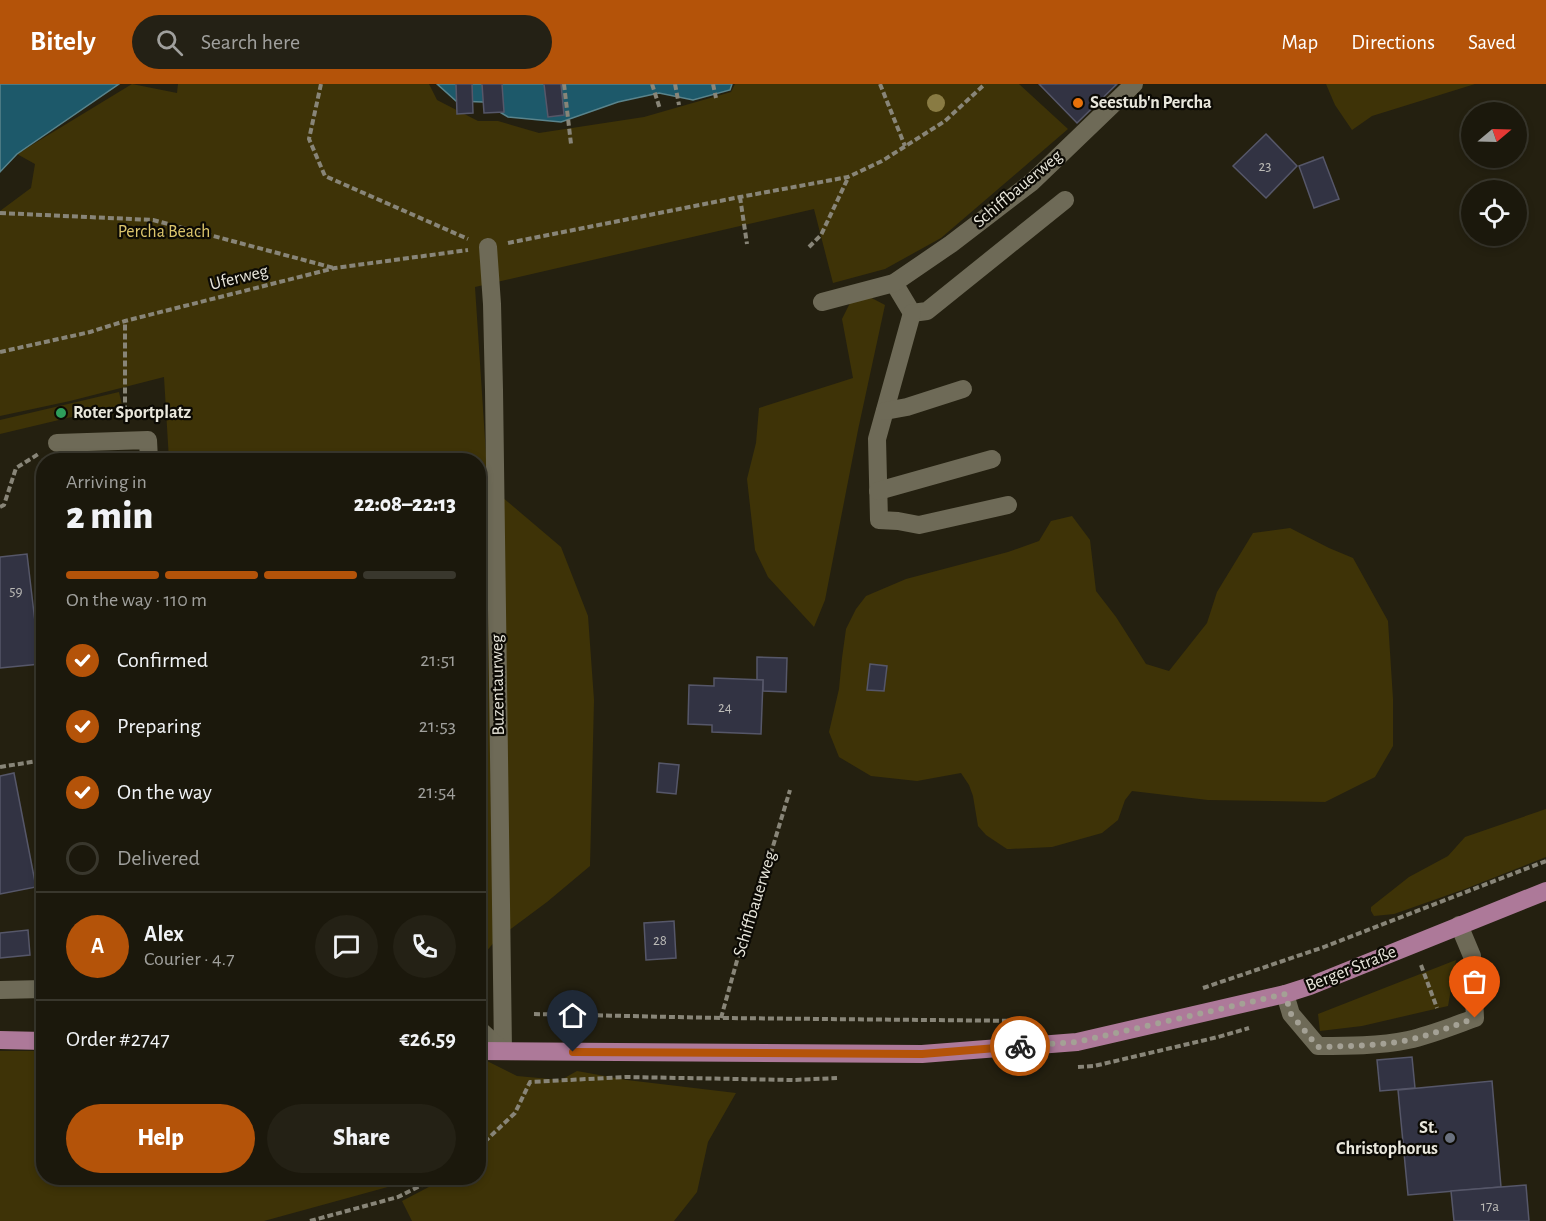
<!DOCTYPE html>
<html lang="en">
<head>
<meta charset="utf-8">
<style>
  :root { --surface:#1b180c; --page:#242115; --text:#f1f3f6; --muted:#a0a09d; --line:#39372d; --accent:#b45309 }
  body { margin:0; font-family:"Alegreya Sans",sans-serif; background:var(--page); color:var(--text); height:100vh; display:flex; flex-direction:column; font-size:22px; white-space:nowrap }
  * { box-sizing:border-box; margin:0 }
  p { font-size:20px; color:var(--muted) }
  .icon { flex:none; width:33px; height:33px; fill:none; stroke:currentColor; stroke-width:2; stroke-linecap:round; stroke-linejoin:round }
  .map { position:relative; flex:1; overflow:hidden }
  .side { position:absolute; left:36px; top:369px; width:450px; height:732px; display:flex; flex-direction:column; background:var(--surface); border-radius:24px; box-shadow:0 3px 9px #0003,0 0 0 2px var(--line) }
  .side>* { flex:none }
  .needle { width:39px; rotate:71deg }
  .buttons { position:absolute; left:1461px; top:18px; display:grid; gap:12px }
  .buttons a { display:grid; place-items:center; width:66px; height:66px; border-radius:50%; background:var(--surface); box-shadow:0 3px 9px #0003,0 0 0 2px var(--line); font-size:30px }
  .pin { position:absolute; display:grid; place-items:center; width:51px; height:51px; color:#fff; margin:-62px -26px; border-radius:50% 50% 50% 0; rotate:-45deg; box-shadow:0 0 6px #0007 }
  .pin .icon { rotate:45deg }
  .courier { position:absolute; display:grid; place-items:center; width:60px; height:60px; margin:-30px; border:4px solid #b45309; border-radius:50%; background:#fff; color:#222; box-shadow:0 2px 8px #0007 }
  .summary em { font-style:normal; font-weight:800 }
  .summary div { display:flex; flex-direction:column-reverse }
  .summary { display:flex; align-items:center; justify-content:space-between; height:102px; padding:0 30px }
  h1 { font-size:39px; font-weight:800; line-height:45px }
  .bar { display:grid; grid-template-columns:repeat(4,1fr); gap:9px 6px; align-content:center; height:72px; padding:0 30px }
  .bar i { height:8px; border-radius:4px; background:var(--line) }
  .bar .active { background:var(--accent) }
  .bar p { grid-column:span 4 }
  .line { display:flex; align-items:center; gap:15px; padding:0 30px; border-top:2px solid var(--line) }
  .line div { flex:1 }
  .round { display:grid; place-items:center; flex:none; width:63px; height:63px; border-radius:32px; background:var(--page) }
  ol { padding:0 30px; list-style:none }
  li { display:flex; align-items:center; gap:18px; height:66px }
  li p { margin-inline-start:auto }
  li .icon { padding:6px; border-radius:50%; background:var(--accent); color:#fff; stroke-width:4 }
  li:last-child { color:var(--muted) }
  li i { width:33px; height:33px; border:3px solid var(--line); border-radius:50% }
  .button { display:flex; gap:12px; margin-top:auto; padding:12px 30px }
  .button a { flex:1; height:69px; border-radius:36px; background:var(--accent); color:#fff; font-size:24px; font-weight:800; line-height:69px; text-align:center }
  .button a+a { background:var(--page); color:var(--text) }
  header { display:flex; align-items:center; gap:36px; box-sizing:border-box; height:84px; padding:0 30px; background:var(--accent); color:#fff }
  header strong { font-size:28px }
  nav { display:flex; gap:33px; margin-inline-start:auto; font-size:21px }
  .search { width:420px; height:54px; background:var(--page); display:flex; align-items:center; gap:15px; box-sizing:border-box; padding:0 21px; border-radius:33px; color:var(--muted); font-size:22px }
  .map>svg:first-child { display:block }
</style>
</head>
<body>
<header>
<strong>Bitely</strong>
<div class="search"><svg class="icon" aria-label="search" viewBox="0 0 24 24"><circle cx="10" cy="10" r="6"/><path d="M15 15l6 6"/></svg>Search here</div>
<nav><a>Map</a><a>Directions</a><a>Saved</a></nav>
</header>
<div class="map">
<svg width="1546" height="1137" viewBox="0 0 1546 1137">
  <rect width="100%" height="100%" fill="#242010"/>
  <!-- green -->
  <g fill="#3e3307">
    <polygon points="132,0 177,9 178,0 429,0 437,16 478,37 498,37 539,49 644,33 731,8 735,0 1019,0 1068,45 941,154 885,185 833,199 814,125 475,203 488,401 561,463 588,532 594,616 590,782 547,818 496,856 479,876 478,376 169,376 164,293 70,317 0,332 0,127 31,104 35,80 17,70"/>
    <polygon points="1326,0 1475,0 1372,32 1352,46 1335,21"/>
    <polygon points="864,210 885,221 858,346 825,516 814,543 768,493 755,466 747,395 756,359 759,324 853,294 842,235 852,215"/>
    <polygon points="119,308 122,321 0,350 0,336"/>
    <polygon points="1072,432 1090,456 1096,507 1116,533 1146,580 1169,587 1207,539 1217,508 1253,449 1290,444 1329,464 1353,474 1388,537 1393,615 1393,662 1375,693 1325,718 1208,716 1132,707 1125,716 1118,736 1102,749 1052,763 1010,765 1007,765 986,751 978,742 973,712 969,701 961,689 917,697 871,692 839,673 829,648 839,605 842,574 846,545 856,525 866,512 906,495 1008,468 1039,457 1051,437"/>
    <polygon points="1546,725 1546,773 1465,805 1394,830 1374,832 1371,827 1371,823 1409,793 1448,772 1465,753"/>
    <polygon points="1456,876 1448,922 1362,942 1320,947 1318,930"/>
    <polygon points="0,967 43,967 44,1094 406,1094 395,1101 264,1137 0,1137"/>
    <polygon points="479,973 517,992 561,996 577,987 627,996 736,1009 708,1058 697,1108 674,1137 412,1137 402,1117 446,1094 478,1094 479,1039 485,1022 479,1019"/>
  </g>
  <!-- water -->
  <g fill="#1d596a" stroke="#5a848c" stroke-width="1.5">
    <polygon points="0,0 119,0 17,70 0,88"/>
    <polygon points="437,0 732,0 730,6 693,16 659,9 618,18 561,38 508,33 483,18 456,17"/>
  </g>
  <!-- building -->
  <g fill="#323343" stroke="#565769" stroke-width="1.5">
    <polygon points="456,0 472,0 473,29 457,30"/>
    <polygon points="482,0 502,0 504,28 484,29"/>
    <polygon points="544,0 561,0 564,31 548,33"/>
    <polygon points="1039,0 1117,0 1077,39"/>
    <polygon points="1266,50 1297,82 1266,114 1233,82"/>
    <polygon points="1323,73 1339,115 1314,124 1299,82"/>
    <polygon points="27,470 40,580 0,584 0,473"/>
    <polygon points="44,539 44,574 39,575 35,540"/>
    <polygon points="757,573 787,574 786,608 763,607 763,596 757,596"/>
    <polygon points="870,580 887,582 884,607 867,606"/>
    <polygon points="714,594 763,596 761,650 712,648 712,641 688,640 689,601 714,602"/>
    <polygon points="659,679 679,681 676,710 657,708"/>
    <polygon points="14,689 36,803 0,810 0,692"/>
    <polygon points="674,837 676,874 646,876 644,839"/>
    <polygon points="28,846 30,871 0,874 0,849"/>
    <polygon points="1412,973 1415,1004 1380,1007 1377,976"/>
    <polygon points="1492,997 1501,1103 1408,1111 1398,1006"/>
    <polygon points="1526,1101 1529,1137 1454,1137 1451,1107"/>
  </g>
  <g fill="none" stroke-linecap="round" stroke-linejoin="round">
    <!-- path -->
    <g stroke="#888578" stroke-width="4" stroke-dasharray="6 3" stroke-linecap="butt">
      <polyline points="321,0 309,55 325,92 468,155"/>
      <polyline points="564,0 571,60"/>
      <polyline points="652,0 660,25"/>
      <polyline points="675,0 679,21"/>
      <polyline points="713,0 716,14"/>
      <polyline points="880,0 905,62"/>
      <polyline points="740,113 747,160"/>
      <polyline points="0,129 153,136 334,184"/>
      <polyline points="508,159 740,113 848,93 882,77 945,37 985,0"/>
      <polyline points="809,163 821,151 848,94"/>
      <polyline points="0,268 90,248 125,237 335,184 468,166"/>
      <polyline points="120,333 125,331 125,237"/>
      <polyline points="0,423 4,421 16,384 40,369"/>
      <polyline points="0,683 44,676"/>
      <polyline points="1421,881 1437,924"/>
      <polyline points="1203,904 1324,863 1546,777"/>
      <polyline points="534,930 721,934 1030,937"/>
      <polyline points="721,934 745,848 764,792 790,706"/>
      <polyline points="1078,983 1094,982 1218,953 1249,944"/>
      <polyline points="478,1064 515,1029 530,998 626,993 793,996 837,994"/>
      <polyline points="310,1137 398,1113 436,1094"/>
    </g>
    <!-- minor -->
    <g stroke="#6e6a57" stroke-width="18">
      <polyline points="488,163 492,220 494,306 503,967"/>
      <polyline points="894,199 912,229 927,227 1065,116"/>
      <polyline points="822,218 894,199 951,160 1032,98 1134,0"/>
      <polyline points="912,229 877,355 879,436 898,437 919,441 1008,421"/>
      <polyline points="885,327 907,323 963,305"/>
      <polyline points="57,359 148,356 149,376"/>
      <polyline points="878,407 992,375"/>
      <polyline points="0,906 44,905"/>
      <path d="M 1285,910 L 1291,930 L 1318,962 C 1348,962 1379,962 1408,956 C 1431,951 1453,942 1475,934 L 1472,872 L 1459,841"/>
      <polyline points="478,944 503,967"/>
    </g>
    <!-- major -->
    <g stroke="#ad7999" stroke-width="18">
      <polyline points="0,956 44,957"/>
      <polyline points="478,967 922,970 1077,958 1285,910 1310,902 1546,807"/>
    </g>
  </g>
  <!-- trees -->
  <circle fill="#897b43" cx="936" cy="19" r="9"/>
  <g fill="none" stroke-linecap="round" stroke-linejoin="round">
    <!-- done -->
    <path stroke="#a4a195" stroke-width="6" stroke-dasharray="0 10.8" d="M 1020,962 L 1077,958 L 1285,910 L 1291,930 L 1318,963 C 1348,962 1378,962 1408,956 C 1431,951 1453,942 1475,934"/>
    <!-- route -->
    <polyline stroke="#b45309" stroke-width="8" points="573,968 922,970 1020,962"/>
  </g>
  <!-- markers -->
  <circle fill="#e8710a" stroke="#0c0a04" stroke-width="2" cx="1078" cy="19" r="6"/>
  <circle fill="#2e9e5b" stroke="#0c0a04" stroke-width="2" cx="61" cy="329" r="6"/>
  <circle fill="#6b7280" stroke="#0c0a04" stroke-width="2" cx="1450" cy="1054" r="6"/>
  <g text-anchor="middle" dominant-baseline="central" stroke-width="4.5" stroke-linejoin="round" paint-order="stroke">
    <!-- number labels -->
    <g font-size="15" fill="#bbbab6">
      <text x="1265" y="82">23</text>
      <text x="16" y="507">59</text>
      <text x="725" y="623">24</text>
      <text x="660" y="856">28</text>
      <text x="1490" y="1122">17a</text>
    </g>
    <!-- poi labels -->
    <g font-size="18" font-weight="bold" fill="#e9e7dc" stroke="#0c0a04" text-anchor="start">
      <text x="1090" y="19">Seestub'n Percha</text>
      <text x="73" y="329">Roter Sportplatz</text>
      <text x="1438" y="1044" text-anchor="end">St.<tspan x="1438" dy="21">Christophorus</tspan></text>
    </g>
    <!-- street labels -->
    <g font-size="18" fill="#e9e7dc" stroke="#0c0a04">
      <text transform="translate(1018 105) rotate(-40)">Schiffbauerweg</text>
      <text transform="translate(239 194) rotate(-14)">Uferweg</text>
      <text transform="translate(498 601) rotate(-91)">Buzentaurweg</text>
      <text transform="translate(755 820) rotate(-73)">Schiffbauerweg</text>
      <text transform="translate(1351 885) rotate(-22)">Berger Straße</text>
    </g>
    <!-- park labels -->
    <g font-size="18" fill="#dcc56c" stroke="#0c0a04">
      <text x="164" y="148">Percha Beach</text>
    </g>
  </g>
</svg>
<div class="buttons">
<a><svg class="needle" viewBox="-14 -14 28 28"><path d="M0-13l5 13h-10z" fill="#e53935"/><path d="M0 13l5-13h-10z" fill="#a0a09d"/></svg></a>
<a><svg class="icon" aria-label="locate" viewBox="0 0 24 24"><circle cx="12" cy="12" r="6"/><path d="M12 2v4M12 18v4M2 12h4M18 12h4"/></svg></a>
</div>
<div class="pin" style="left:1475px;top:934px;background:#ea580c"><svg class="icon" aria-label="bag" viewBox="0 0 24 24"><path d="M5 8h14l-1 12H6zM9 8a3 3 0 0 1 6 0"/></svg></div>
<div class="pin" style="left:573px;top:968px;background:#1f2937"><svg class="icon" aria-label="home" viewBox="0 0 24 24"><path d="M3 11l9-7 9 7M6 9v11h12V9"/></svg></div>
<div class="courier" style="left:1020px;top:962px"><svg class="icon" aria-label="bike" viewBox="0 0 24 24"><circle cx="6" cy="16" r="4"/><circle cx="18" cy="16" r="4"/><path d="M6 16l4-8h5l3 8M10 8l3 8H6M13 5h3"/></svg></div>
<section class="side">
<div class="summary"><div><h1>2 min</h1><p>Arriving in</p></div><em>22:08–22:13</em></div>
<div class="bar"><i class="active"></i><i class="active"></i><i class="active"></i><i></i><p>On the way · 110 m</p></div>
<ol>
<li><svg class="icon" aria-label="check" viewBox="0 0 24 24"><path d="M5 12l5 5 9-10"/></svg>Confirmed<p>21:51</p></li>
<li><svg class="icon" aria-label="check" viewBox="0 0 24 24"><path d="M5 12l5 5 9-10"/></svg>Preparing<p>21:53</p></li>
<li><svg class="icon" aria-label="check" viewBox="0 0 24 24"><path d="M5 12l5 5 9-10"/></svg>On the way<p>21:54</p></li>
<li><i></i>Delivered</li>
</ol>
<div class="line" style="height:108px"><b class="round" style="background:var(--accent);color:#fff">A</b><div><b>Alex</b><p>Courier · 4.7</p></div><a class="round"><svg class="icon" aria-label="chat" viewBox="0 0 24 24"><path d="M4 5h16v11H9l-5 4z"/></svg></a><a class="round"><svg class="icon" aria-label="phone" viewBox="0 0 24 24"><path d="M5 4h4l2 5-3 2q2 4 5 5l2-3 5 2v4C11 20 4 13 5 4z"/></svg></a></div>
<div class="line" style="height:78px"><div>Order #2747</div><b>€26.59</b></div>
<div class="button"><a>Help</a><a>Share</a></div>
</section>
</div>
</body>
</html>
